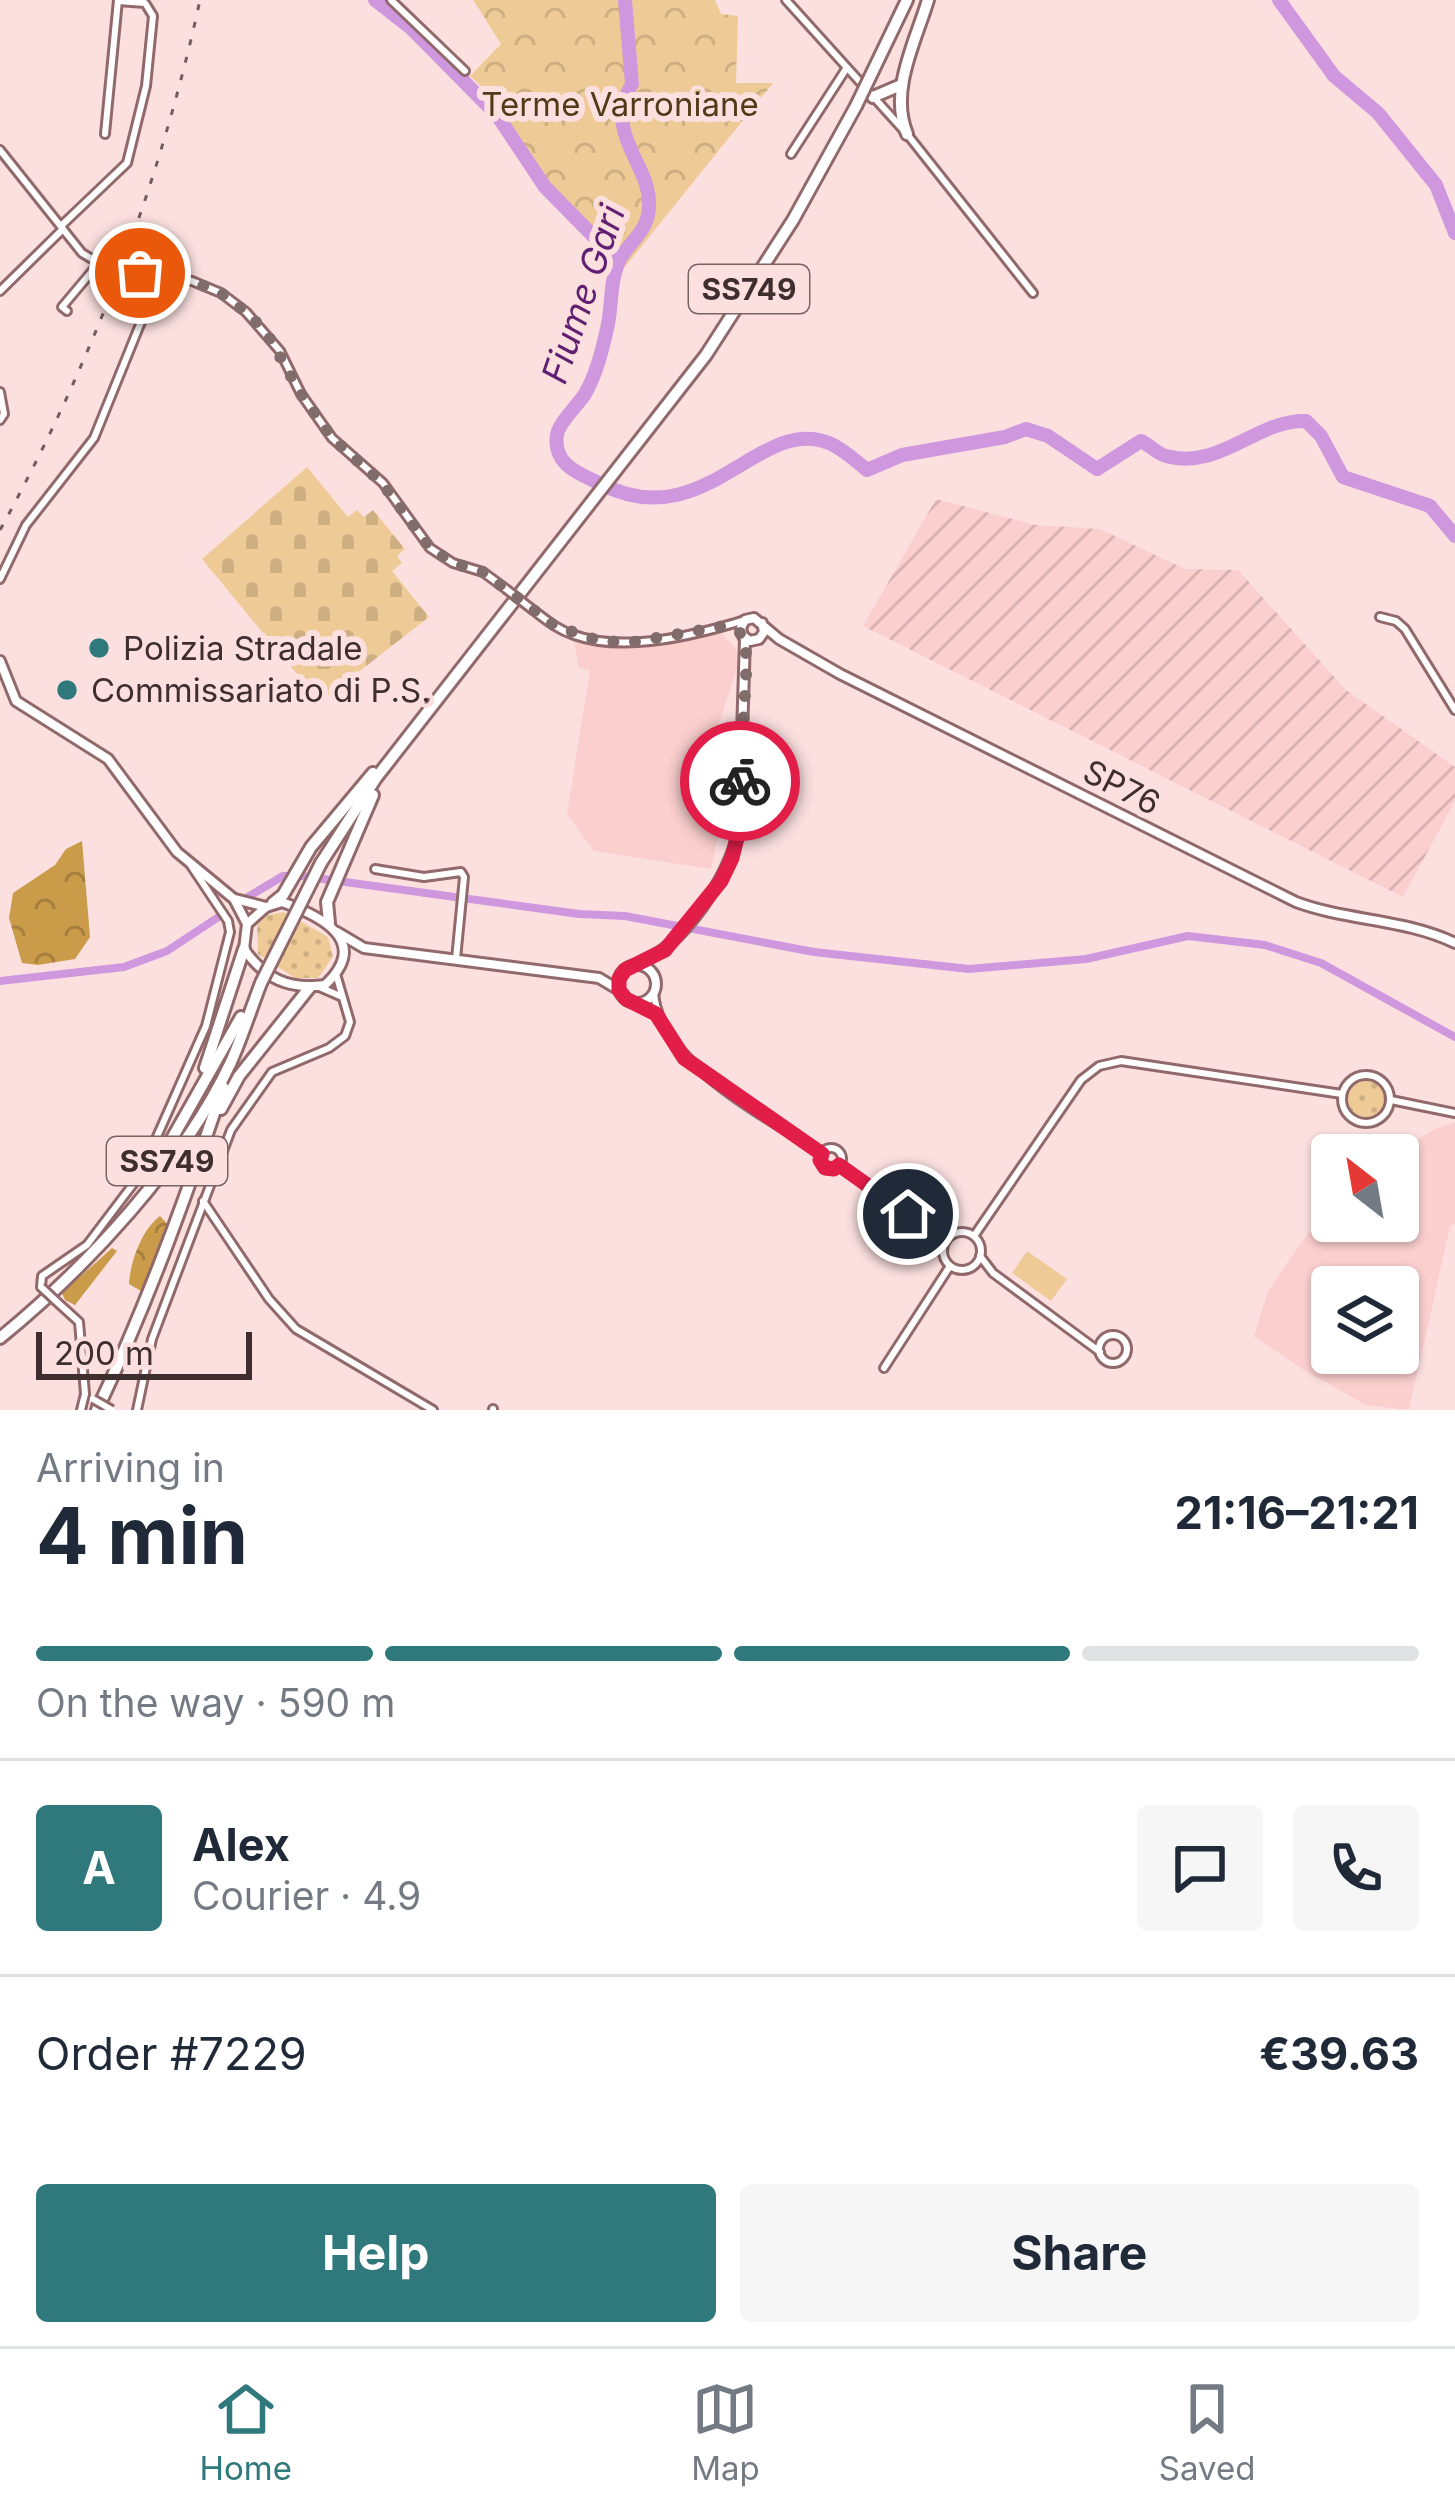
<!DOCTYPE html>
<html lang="en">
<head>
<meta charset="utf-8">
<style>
  :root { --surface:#fff; --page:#f6f6f7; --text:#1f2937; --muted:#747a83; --line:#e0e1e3; --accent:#2f787b }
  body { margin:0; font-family:Inter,sans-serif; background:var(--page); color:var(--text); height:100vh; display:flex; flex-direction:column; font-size:45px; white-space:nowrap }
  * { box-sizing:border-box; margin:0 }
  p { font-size:39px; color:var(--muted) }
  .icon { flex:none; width:66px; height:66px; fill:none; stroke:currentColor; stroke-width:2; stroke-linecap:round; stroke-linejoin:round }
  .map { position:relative; height:1410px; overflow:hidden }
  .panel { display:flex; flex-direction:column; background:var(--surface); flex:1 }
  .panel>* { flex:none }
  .needle { width:78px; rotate:329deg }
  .fabs { position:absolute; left:1311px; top:1134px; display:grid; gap:24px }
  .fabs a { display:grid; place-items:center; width:108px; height:108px; border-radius:12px; background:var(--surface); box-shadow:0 3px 9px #0004; font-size:60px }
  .scale { position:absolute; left:36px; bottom:30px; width:216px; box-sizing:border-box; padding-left:12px; border:6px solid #3f2e2e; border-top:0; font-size:33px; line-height:42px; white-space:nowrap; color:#3f2e2e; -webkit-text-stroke:9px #fce0e0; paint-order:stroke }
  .pin { position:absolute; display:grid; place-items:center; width:102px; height:102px; color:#fff; margin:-51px; border:6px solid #fff; border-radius:50%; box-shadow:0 3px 12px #0007 }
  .courier { position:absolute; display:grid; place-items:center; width:120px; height:120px; margin:-60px; border:9px solid #e11d48; border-radius:50%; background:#fff; color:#222; box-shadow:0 3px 15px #0007 }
  .head em { font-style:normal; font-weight:700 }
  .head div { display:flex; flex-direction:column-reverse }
  .head { display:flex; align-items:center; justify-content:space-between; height:204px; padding:0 36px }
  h1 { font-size:78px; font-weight:700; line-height:90px }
  .bar { display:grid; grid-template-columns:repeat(4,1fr); gap:18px 12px; align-content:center; height:144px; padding:0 36px }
  .bar i { height:15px; border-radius:9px; background:var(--line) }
  .bar .current { background:var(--accent) }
  .bar p { grid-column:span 4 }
  .line { display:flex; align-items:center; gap:30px; padding:0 36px; border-top:3px solid var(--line) }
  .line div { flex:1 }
  .round { display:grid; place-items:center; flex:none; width:126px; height:126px; border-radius:12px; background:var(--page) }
  .action { display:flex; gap:24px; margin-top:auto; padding:24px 36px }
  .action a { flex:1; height:138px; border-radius:12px; background:var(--accent); color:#fff; font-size:48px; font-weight:700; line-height:138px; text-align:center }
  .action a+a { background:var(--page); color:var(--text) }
  .menu { display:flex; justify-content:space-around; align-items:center; height:168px; border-top:3px solid var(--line); background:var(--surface); font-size:33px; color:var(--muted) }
  .menu a { display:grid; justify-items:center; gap:6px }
  .menu .current { color:var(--accent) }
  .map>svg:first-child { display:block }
</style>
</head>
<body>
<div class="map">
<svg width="1455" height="1410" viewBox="0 0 1455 1410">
  <defs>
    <pattern id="industrial-furrows" width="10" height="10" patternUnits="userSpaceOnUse" patternTransform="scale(3)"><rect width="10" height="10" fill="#facfce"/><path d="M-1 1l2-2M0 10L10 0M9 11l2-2" fill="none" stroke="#d7b2b1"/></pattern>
    <pattern id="grass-dots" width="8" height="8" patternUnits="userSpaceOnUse" patternTransform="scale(3)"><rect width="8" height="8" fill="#eecb96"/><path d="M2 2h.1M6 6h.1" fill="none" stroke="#cdaf82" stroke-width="1.8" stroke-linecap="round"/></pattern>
    <pattern id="forest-crowns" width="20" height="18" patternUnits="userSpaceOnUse" patternTransform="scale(3)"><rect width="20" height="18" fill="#ca9b49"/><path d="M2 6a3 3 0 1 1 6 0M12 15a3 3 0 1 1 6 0" fill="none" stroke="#a57f3d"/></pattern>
    <pattern id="cemetery-stones" width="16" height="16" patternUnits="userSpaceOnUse" patternTransform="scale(3)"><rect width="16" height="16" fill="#eecb96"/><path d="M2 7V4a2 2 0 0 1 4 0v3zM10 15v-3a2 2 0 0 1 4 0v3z" fill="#cdaf82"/></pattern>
    <pattern id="park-crowns" width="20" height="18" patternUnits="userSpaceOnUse" patternTransform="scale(3)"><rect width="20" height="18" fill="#eecb96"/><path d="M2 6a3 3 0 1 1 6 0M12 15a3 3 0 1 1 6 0" fill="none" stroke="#cdaf82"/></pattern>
  </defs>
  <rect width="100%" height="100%" fill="#fce0e0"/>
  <!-- built -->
  <g fill="#facfce" fill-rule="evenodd">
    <polygon points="719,631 736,649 738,666 707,759 726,799 711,869 594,851 567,814 590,670 579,668 574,640 615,645"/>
    <path d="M 1455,1122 L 1455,1224 L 1450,1226 L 1409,1410 L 1366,1405 L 1302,1369 L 1254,1336 L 1268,1291 L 1319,1218 L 1332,1206 L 1332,1221 L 1398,1221 L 1398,1155 L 1392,1155 L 1435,1129 ZM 1332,1287 L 1398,1287 L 1398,1353 L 1332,1353 Z"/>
  </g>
  <!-- industrial -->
  <polygon fill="url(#industrial-furrows)" points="936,499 1035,525 1100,529 1185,569 1238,570 1346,690 1455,767 1455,801 1403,897 863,626"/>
  <!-- grass -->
  <g fill="url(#grass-dots)">
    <polygon points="284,912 328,937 333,957 318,978 295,978 258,954 257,925 267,915"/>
    <circle cx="1367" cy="1099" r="20"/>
  </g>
  <!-- forest -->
  <g fill="url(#forest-crowns)">
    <polygon points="82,841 90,937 75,959 38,965 22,963 9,918 13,893 55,865 66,849"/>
    <path d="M 160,1216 L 170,1227 L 141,1291 L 129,1284 C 130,1262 142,1229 160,1216 Z"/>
    <polygon points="112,1248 117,1251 75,1305 65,1300 62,1293"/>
  </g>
  <!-- cemetery -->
  <polygon fill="url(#cemetery-stones)" points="307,467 348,517 357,510 364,517 373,510 405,549 397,556 402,563 392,571 429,617 320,702 202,559"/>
  <!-- park -->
  <polygon fill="url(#park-crowns)" points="473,0 715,0 721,14 738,16 736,83 773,83 620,273 591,228 548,185 486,91 470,76 501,44"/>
  <!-- pitch -->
  <polygon fill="#eecb96" points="1027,1251 1067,1279 1051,1301 1012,1273"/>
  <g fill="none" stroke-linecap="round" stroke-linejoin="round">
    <!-- canal -->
    <g stroke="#cf98de" stroke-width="8">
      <polyline points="246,898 283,876 301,876 579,914 625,916 814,952 969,969 1086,959 1188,936 1265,945 1321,963 1455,1037"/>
      <polyline points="0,981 124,967 167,951 220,916"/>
    </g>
    <!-- river -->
    <g stroke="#cf98de" stroke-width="14">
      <polyline points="375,0 411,28 497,115 545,187 605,248 616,270"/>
      <path d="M 625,0 L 632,84 C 600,138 658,167 648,215 C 644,234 627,245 619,261 C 610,281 612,303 608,324 C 603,347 597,373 585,394 C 577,406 563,418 558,431 C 554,443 558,457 567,465 C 576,473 588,478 599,483 C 705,539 758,414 829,443 C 843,449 856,461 867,470 L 902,455 L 1005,437 L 1026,429 L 1048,436 L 1097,469 L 1141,441 C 1150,445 1157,454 1166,456 C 1219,471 1258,419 1306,421 L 1321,436 L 1343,477 L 1430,506 L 1455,536"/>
      <polyline points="1279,0 1334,76 1378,113 1436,185 1455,233"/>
    </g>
    <!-- street casing -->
    <g stroke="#92696a" stroke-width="12">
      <g id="street">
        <polyline points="391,0 465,71"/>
        <polyline points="786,0 907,134 1033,293"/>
        <polyline points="105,134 118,0"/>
        <polyline points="0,150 82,253 102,265"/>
        <polyline points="791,154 846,69"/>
        <polyline points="61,226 127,163 146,86 153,16 145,3 118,1"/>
        <polyline points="127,271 192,281 221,293 246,312 280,351 301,394 332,438 383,483 430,548 453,563 483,572 506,589"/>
        <polyline points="0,291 63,229"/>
        <polyline points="67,311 62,307 99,263"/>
        <polyline points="0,392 4,414 0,420"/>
        <polyline points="0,579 26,525 94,438 160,275"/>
        <path d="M 533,610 C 546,620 558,630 574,635 C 625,653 696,635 745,620"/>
        <polyline points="1380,617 1396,621 1405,629 1455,710"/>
        <polyline points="375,869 424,877 461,872 464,877 456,959"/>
        <polyline points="317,986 340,996"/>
        <path d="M 654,993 C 660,1064 766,1116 822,1153"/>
        <polyline points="637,1003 656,1014"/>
        <circle cx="1366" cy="1099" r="24"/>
        <polyline points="1391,1100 1455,1113"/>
        <circle cx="831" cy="1159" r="11"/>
        <polyline points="839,1165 946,1241"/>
        <polyline points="203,1201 269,1299 296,1329 433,1410"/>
        <circle cx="962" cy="1251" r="19"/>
        <polyline points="974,1236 1081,1080 1099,1066 1121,1061 1342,1094"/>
        <polyline points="980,1256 993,1273 1100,1352"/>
        <polyline points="41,1287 42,1276 87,1245 140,1175 206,1026 230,932 228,921 190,864"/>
        <polyline points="56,1301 79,1322 85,1394 81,1410"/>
        <circle cx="1113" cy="1349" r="14"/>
        <polyline points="884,1368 950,1266"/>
        <polyline points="137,1410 152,1339 231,1130 272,1072 329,1048 345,1036 350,1022 336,974"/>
        <polyline points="493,1410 493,1409"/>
      </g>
    </g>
    <!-- secondary casing -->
    <g stroke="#92696a" stroke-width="14">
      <g id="secondary">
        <path d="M 762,623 L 764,632 L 759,639 L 750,641 L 743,636 L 741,628 L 745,620 L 754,618 L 779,639 L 840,674 L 1296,902 C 1347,921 1406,919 1455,943"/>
        <polyline points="0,661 16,701 108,759 177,852 234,899 247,924"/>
        <polyline points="235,899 266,907"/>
        <path d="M 282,902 C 321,916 372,941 325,985 C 289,990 265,979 244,949 L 247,924 L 266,907 Z"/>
        <polyline points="337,932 364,948 599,978 619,990"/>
        <path d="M 638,964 C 685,945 728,877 739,830 L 745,639"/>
        <circle cx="637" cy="984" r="19"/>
      </g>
    </g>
    <!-- highway casing -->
    <g stroke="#92696a" stroke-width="16">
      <g id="highway">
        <polyline points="870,77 907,0"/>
        <polyline points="873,97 901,85"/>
        <path d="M 907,134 C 889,91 915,43 928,0"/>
        <polyline points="321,863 376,778 706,355 793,220 856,106"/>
        <polyline points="273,903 283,895 311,847 373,773"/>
        <polyline points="329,923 327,902 373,795"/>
        <polyline points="205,1068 244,949"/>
        <polyline points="221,1109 239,1076 310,987"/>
        <polyline points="161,1158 241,1017"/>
        <path d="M 0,1338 C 87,1267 183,1164 231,1062 C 242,1037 251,1009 261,983"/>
        <path d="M 97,1410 C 147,1305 186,1197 223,1087"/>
      </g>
    </g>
    <!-- street -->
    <use href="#street" stroke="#fff" stroke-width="6"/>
    <!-- secondary -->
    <use href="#secondary" stroke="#fff" stroke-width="8"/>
    <!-- highway -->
    <use href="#highway" stroke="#fff" stroke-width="10"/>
    <!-- rail -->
    <path stroke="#715d5d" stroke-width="3" stroke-dasharray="6 12" stroke-linecap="butt" d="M 0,530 C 91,365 160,185 200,0"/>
    <!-- street-bridge casing -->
    <g stroke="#92696a" stroke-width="12" stroke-linecap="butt">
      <g id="street-bridge">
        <polyline points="102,265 127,271"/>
        <polyline points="506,589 533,610"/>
        <polyline points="41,1287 56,1301"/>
        <polyline points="93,1399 112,1410"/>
      </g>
    </g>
    <!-- highway-bridge casing -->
    <g stroke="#92696a" stroke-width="16" stroke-linecap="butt">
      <g id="highway-bridge">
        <polyline points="856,106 870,77"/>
        <polyline points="261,983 321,863"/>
      </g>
    </g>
    <!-- street-bridge -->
    <use href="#street-bridge" stroke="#fff" stroke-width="6"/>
    <!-- highway-bridge -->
    <use href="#highway-bridge" stroke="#fff" stroke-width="10"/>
  </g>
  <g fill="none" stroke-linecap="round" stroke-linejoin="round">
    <!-- done -->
    <polyline stroke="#816c6c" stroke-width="12" stroke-dasharray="0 21.6" points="140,273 192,281 221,293 246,312 266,332 301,394 332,438 382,483 430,548 453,563 483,572 555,626 600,641 634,642 725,626 742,634 747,658 740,781"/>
    <!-- route -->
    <polyline stroke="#e11d48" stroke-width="15" points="740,781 739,830 732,858 721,881 665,950 625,970 619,979 619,990 626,999 656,1014 684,1058 822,1154 820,1160 825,1168 834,1169 839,1165 908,1214"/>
  </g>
  <!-- markers -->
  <g fill="#2f787b" stroke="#fce0e0" stroke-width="4.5">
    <circle cx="99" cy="648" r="12"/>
    <circle cx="67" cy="690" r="12"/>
  </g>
  <g text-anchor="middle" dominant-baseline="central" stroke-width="12" stroke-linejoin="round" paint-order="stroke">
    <!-- shield labels -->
    <g fill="#fce0e0" stroke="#786363" stroke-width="3">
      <rect x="689" y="265" width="120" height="48" rx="9"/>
      <rect x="107" y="1137" width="120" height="48" rx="9"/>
    </g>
    <g font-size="30" font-weight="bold" fill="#3f2e2e">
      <text x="749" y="289">SS749</text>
      <text x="167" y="1161">SS749</text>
    </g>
    <!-- park labels -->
    <g font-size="33" fill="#4f3b18" stroke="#fce0e0">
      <text x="620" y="104">Terme Varroniane</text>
    </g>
    <!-- poi labels -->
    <g font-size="33" fill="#3f2e2e" stroke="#fce0e0" text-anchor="start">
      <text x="123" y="648">Polizia Stradale</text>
      <text x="91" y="690">Commissariato di P.S.</text>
    </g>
    <!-- street labels -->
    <g font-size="33" fill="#3f2e2e" stroke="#fce0e0">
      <text transform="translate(1122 787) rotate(27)">SP76</text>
    </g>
    <!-- water labels -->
    <g font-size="36" font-style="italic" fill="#601f71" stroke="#fce0e0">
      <text transform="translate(583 294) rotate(-71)">Fiume Gari</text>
    </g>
  </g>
</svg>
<div class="fabs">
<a><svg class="needle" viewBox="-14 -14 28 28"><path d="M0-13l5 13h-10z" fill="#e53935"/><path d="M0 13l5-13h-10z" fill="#747a83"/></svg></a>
<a><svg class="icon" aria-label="layers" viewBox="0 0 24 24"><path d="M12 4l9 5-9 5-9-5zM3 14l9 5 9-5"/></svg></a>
</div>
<div class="scale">200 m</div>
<div class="pin" style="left:140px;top:273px;background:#ea580c"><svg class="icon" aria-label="bag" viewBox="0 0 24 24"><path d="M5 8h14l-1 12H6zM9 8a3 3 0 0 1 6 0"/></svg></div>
<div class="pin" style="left:908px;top:1214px;background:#1f2937"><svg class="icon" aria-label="home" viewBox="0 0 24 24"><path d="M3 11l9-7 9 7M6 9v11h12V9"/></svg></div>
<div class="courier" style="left:740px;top:781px"><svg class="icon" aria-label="bike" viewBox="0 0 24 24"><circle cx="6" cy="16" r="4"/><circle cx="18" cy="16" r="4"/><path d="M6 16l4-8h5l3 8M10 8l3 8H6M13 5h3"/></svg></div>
</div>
<section class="panel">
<div class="head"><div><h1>4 min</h1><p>Arriving in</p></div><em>21:16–21:21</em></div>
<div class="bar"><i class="current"></i><i class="current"></i><i class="current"></i><i></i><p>On the way · 590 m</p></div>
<div class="line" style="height:216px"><b class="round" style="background:var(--accent);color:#fff">A</b><div><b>Alex</b><p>Courier · 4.9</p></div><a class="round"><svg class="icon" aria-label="chat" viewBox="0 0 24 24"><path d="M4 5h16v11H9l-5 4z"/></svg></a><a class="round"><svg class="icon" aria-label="phone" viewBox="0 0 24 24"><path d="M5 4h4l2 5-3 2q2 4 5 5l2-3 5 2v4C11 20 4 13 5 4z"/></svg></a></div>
<div class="line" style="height:156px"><div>Order #7229</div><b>€39.63</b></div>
<div class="action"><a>Help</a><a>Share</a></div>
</section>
<nav class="menu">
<a class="current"><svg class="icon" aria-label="home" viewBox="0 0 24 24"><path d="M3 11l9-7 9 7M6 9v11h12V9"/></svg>Home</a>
<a><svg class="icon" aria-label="map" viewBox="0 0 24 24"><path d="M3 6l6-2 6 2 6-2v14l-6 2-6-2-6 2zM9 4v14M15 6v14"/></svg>Map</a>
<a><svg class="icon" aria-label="saved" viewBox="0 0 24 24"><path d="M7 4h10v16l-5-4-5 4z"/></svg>Saved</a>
</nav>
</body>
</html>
